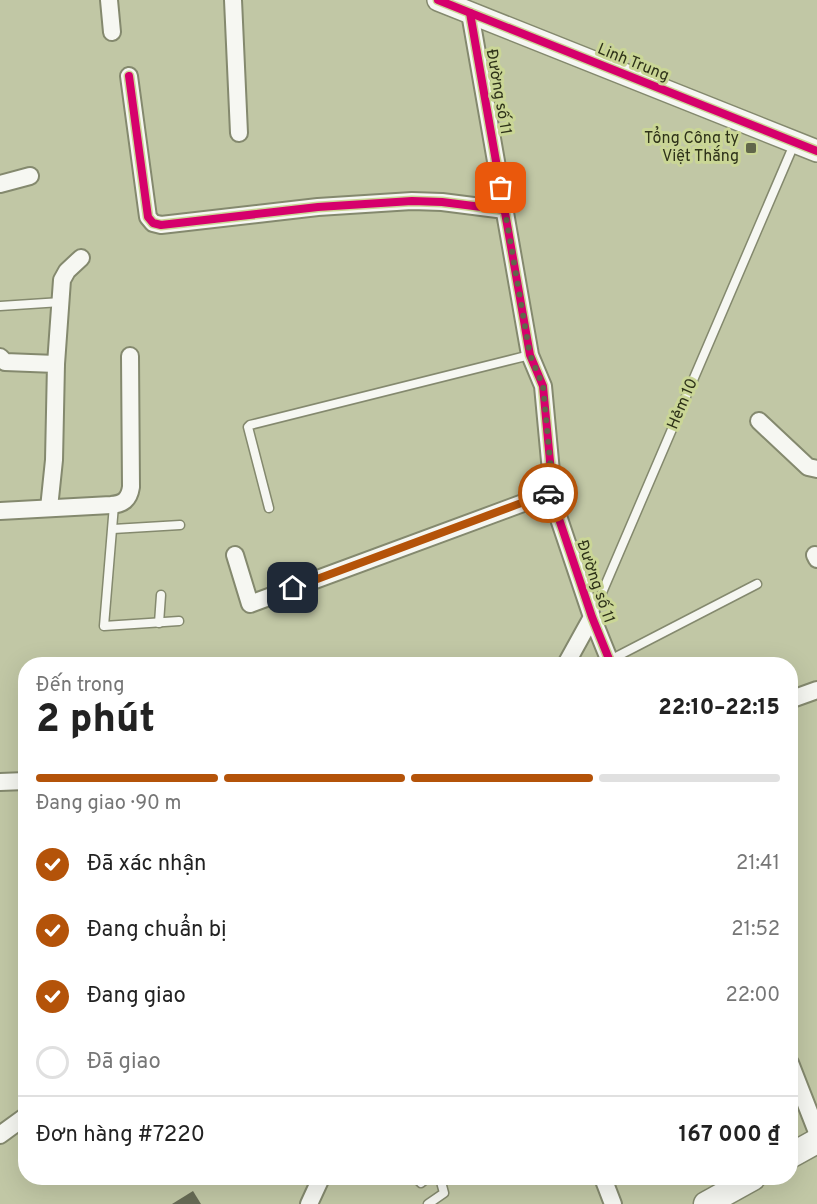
<!DOCTYPE html>
<html lang="vi">
<head>
<meta charset="utf-8">
<style>
  :root { --surface:#fff; --page:#f6f6f6; --text:#222; --muted:#767676; --line:#e0e0e0; --accent:#b45309 }
  body { margin:0; font-family:Overpass,sans-serif; background:var(--page); color:var(--text); height:100vh; display:flex; flex-direction:column; font-size:22px; white-space:nowrap }
  * { box-sizing:border-box; margin:0 }
  p { font-size:20px; color:var(--muted) }
  .icon { flex:none; width:33px; height:33px; fill:none; stroke:currentColor; stroke-width:2; stroke-linecap:round; stroke-linejoin:round }
  .map { position:relative; flex:1; overflow:hidden }
  .side { position:absolute; left:18px; top:657px; width:780px; height:528px; display:flex; flex-direction:column; background:var(--surface); border-radius:24px; box-shadow:0 6px 24px #0002 }
  .side>* { flex:none }
  .pin { position:absolute; display:grid; place-items:center; width:51px; height:51px; color:#fff; margin:-26px; border-radius:12px; box-shadow:0 3px 9px #0006 }
  .courier { position:absolute; display:grid; place-items:center; width:60px; height:60px; margin:-30px; border:4px solid #b45309; border-radius:50%; background:#fff; color:#222; box-shadow:0 2px 8px #0007 }
  .headline em { font-style:normal; font-weight:800 }
  .headline div { display:flex; flex-direction:column-reverse }
  .headline { display:flex; align-items:center; justify-content:space-between; height:102px; padding:0 18px }
  h1 { font-size:39px; font-weight:800; line-height:45px }
  .bar { display:grid; grid-template-columns:repeat(4,1fr); gap:9px 6px; align-content:center; height:72px; padding:0 18px }
  .bar i { height:8px; border-radius:4px; background:var(--line) }
  .bar .selected { background:var(--accent) }
  .bar p { grid-column:span 4 }
  .line { display:flex; align-items:center; gap:15px; padding:0 18px; border-top:2px solid var(--line) }
  .line div { flex:1 }
  ol { padding:0 18px; list-style:none }
  li { display:flex; align-items:center; gap:18px; height:66px }
  li p { margin-inline-start:auto }
  li .icon { padding:6px; border-radius:50%; background:var(--accent); color:#fff; stroke-width:4 }
  li:last-child { color:var(--muted) }
  li i { width:33px; height:33px; border:3px solid var(--line); border-radius:50% }
  .map>svg:first-child { display:block }
</style>
</head>
<body>
<div class="map">
<svg width="817" height="1204" viewBox="0 0 817 1204">
  <rect width="100%" height="100%" fill="#c1c7a5"/>
  <!-- building -->
  <polygon fill="#676b55" points="193,1191 201,1204 172,1204"/>
  <g fill="none" stroke-linecap="round" stroke-linejoin="round">
    <!-- service casing -->
    <g stroke="#84896e" stroke-width="11">
      <g id="service">
        <polyline points="0,306 61,302"/>
        <polyline points="114,505 104,626 179,621"/>
        <polyline points="269,508 248,427 250,425 530,355"/>
        <polyline points="113,529 180,525"/>
        <polyline points="592,616 795,142"/>
        <polyline points="159,623 161,595"/>
        <polyline points="610,660 757,584"/>
        <polyline points="416,1178 421,1183 427,1178"/>
        <polyline points="428,1204 444,1193 440,1178"/>
      </g>
    </g>
    <!-- minor casing -->
    <g stroke="#84896e" stroke-width="20">
      <g id="minor">
        <polyline points="109,0 112,32"/>
        <polyline points="233,0 239,133"/>
        <polyline points="470,13 530,355 543,386 554,504 592,617 611,664"/>
        <polyline points="129,76 148,217 153,223 161,225 318,207 412,201 442,202 505,210"/>
        <polyline points="0,184 30,176"/>
        <polyline points="0,357 5,362 56,364 54,460 49,508"/>
        <polyline points="56,364 62,280 67,271 81,258"/>
        <polyline points="759,421 808,467 817,469"/>
        <path d="M 0,511 L 111,505 C 123,504 129,500 131,487 L 130,356"/>
        <polyline points="235,555 250,604 553,492"/>
        <polyline points="815,555 817,559"/>
        <polyline points="566,664 592,617"/>
        <polyline points="792,699 817,690"/>
        <polyline points="0,782 26,781"/>
        <polyline points="790,1063 817,1132"/>
        <polyline points="0,1135 26,1116"/>
        <polyline points="603,1178 613,1204"/>
        <polyline points="309,1204 321,1178"/>
      </g>
    </g>
    <!-- tertiary casing -->
    <g stroke="#84896e" stroke-width="24">
      <polyline id="tertiary" points="438,0 817,151"/>
    </g>
    <!-- secondary casing -->
    <g stroke="#84896e" stroke-width="27">
      <g id="secondary">
        <polyline points="790,1156 817,1141"/>
        <polyline points="706,1204 753,1178"/>
      </g>
    </g>
    <!-- service -->
    <use href="#service" stroke="#f6f7f2" stroke-width="8"/>
    <!-- minor -->
    <use href="#minor" stroke="#f6f7f2" stroke-width="16"/>
    <!-- tertiary -->
    <use href="#tertiary" stroke="#f6f7f2" stroke-width="21"/>
    <!-- secondary -->
    <use href="#secondary" stroke="#f6f7f2" stroke-width="24"/>
    <!-- cycleway casing -->
    <g stroke="#cad696" stroke-width="11">
      <g id="cycleway">
        <polyline points="438,0 817,151"/>
        <polyline points="470,13 530,355 543,386 554,504 592,617 611,664"/>
        <polyline points="129,76 148,217 153,223 161,225 318,207 412,201 442,202 505,210"/>
      </g>
    </g>
    <!-- cycleway -->
    <use href="#cycleway" stroke="#d6006c" stroke-width="8"/>
  </g>
  <g fill="none" stroke-linecap="round" stroke-linejoin="round">
    <!-- done -->
    <polyline stroke="#61664a" stroke-width="6" stroke-dasharray="0 10.8" points="501,188 530,355 543,386 553,492 548,493"/>
    <!-- route -->
    <polyline stroke="#b45309" stroke-width="8" points="293,588 548,493"/>
  </g>
  <!-- markers -->
  <rect fill="#61664a" stroke="#cad696" stroke-width="2" x="745" y="142" width="12" height="12" rx="3"/>
  <g text-anchor="middle" dominant-baseline="central" stroke-width="6" stroke-linejoin="round" paint-order="stroke">
    <!-- street labels -->
    <g font-size="16" fill="#2e3219" stroke="#cad696">
      <text transform="translate(633 63) rotate(22)">Linh Trung</text>
      <text transform="translate(498 92) rotate(80)">Đường số 11</text>
      <text transform="translate(683 404) rotate(-67)">Hẻm 10</text>
      <text transform="translate(595 582) rotate(71)">Đường số 11</text>
    </g>
    <!-- poi labels -->
    <g font-size="16" fill="#2e3219" stroke="#cad696" text-anchor="end">
      <text x="739" y="139">Tổng Công ty<tspan x="739" dy="18">Việt Thắng</tspan></text>
    </g>
  </g>
</svg>
<div class="pin" style="left:501px;top:188px;background:#ea580c"><svg class="icon" aria-label="bag" viewBox="0 0 24 24"><path d="M5 8h14l-1 12H6zM9 8a3 3 0 0 1 6 0"/></svg></div>
<div class="pin" style="left:293px;top:588px;background:#1f2937"><svg class="icon" aria-label="home" viewBox="0 0 24 24"><path d="M3 11l9-7 9 7M6 9v11h12V9"/></svg></div>
<div class="courier" style="left:548px;top:493px"><svg class="icon" aria-label="car" viewBox="0 0 24 24"><path d="M5 17H2v-5l4-1 3-4h7l3 4 3 1v5h-3M9 17h6M6 11h13"/><circle cx="7" cy="17" r="2"/><circle cx="17" cy="17" r="2"/></svg></div>
<section class="side">
<div class="headline"><div><h1>2 phút</h1><p>Đến trong</p></div><em>22:10–22:15</em></div>
<div class="bar"><i class="selected"></i><i class="selected"></i><i class="selected"></i><i></i><p>Đang giao · 90 m</p></div>
<ol>
<li><svg class="icon" aria-label="check" viewBox="0 0 24 24"><path d="M5 12l5 5 9-10"/></svg>Đã xác nhận<p>21:41</p></li>
<li><svg class="icon" aria-label="check" viewBox="0 0 24 24"><path d="M5 12l5 5 9-10"/></svg>Đang chuẩn bị<p>21:52</p></li>
<li><svg class="icon" aria-label="check" viewBox="0 0 24 24"><path d="M5 12l5 5 9-10"/></svg>Đang giao<p>22:00</p></li>
<li><i></i>Đã giao</li>
</ol>
<div class="line" style="height:78px"><div>Đơn hàng #7220</div><b>167 000 ₫</b></div>
</section>
</div>
</body>
</html>
